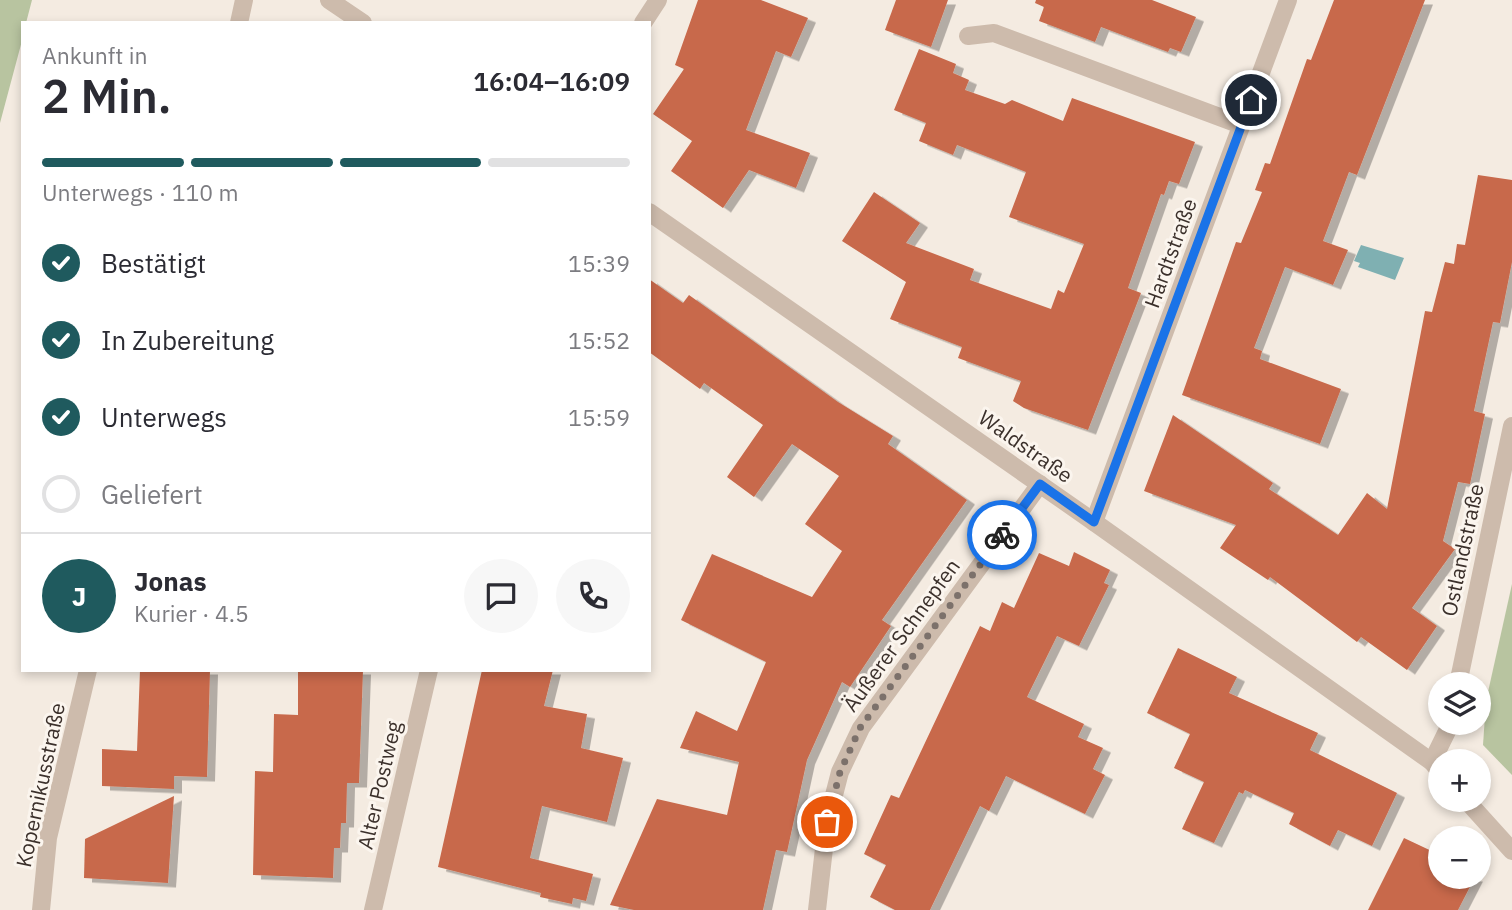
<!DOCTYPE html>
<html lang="de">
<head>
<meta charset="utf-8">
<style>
  :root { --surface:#fff; --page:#f7f7f7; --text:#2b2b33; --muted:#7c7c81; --line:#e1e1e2; --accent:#1f5a5e }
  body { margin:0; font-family:"IBM Plex Sans",sans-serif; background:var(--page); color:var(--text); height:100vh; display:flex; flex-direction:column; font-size:26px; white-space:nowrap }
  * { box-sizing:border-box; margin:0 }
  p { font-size:23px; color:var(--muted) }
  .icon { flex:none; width:38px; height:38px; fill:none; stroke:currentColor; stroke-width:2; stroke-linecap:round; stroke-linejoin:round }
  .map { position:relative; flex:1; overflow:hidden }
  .side { position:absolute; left:21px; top:21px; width:630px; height:651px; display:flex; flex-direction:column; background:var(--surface); border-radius:0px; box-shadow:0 4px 10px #0003 }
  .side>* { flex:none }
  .fabs { position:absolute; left:1428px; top:672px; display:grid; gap:14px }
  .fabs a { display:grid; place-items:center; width:63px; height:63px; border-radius:50%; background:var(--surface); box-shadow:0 4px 10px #0003; font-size:35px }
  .pin { position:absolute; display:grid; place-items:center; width:60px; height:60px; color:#fff; margin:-30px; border:4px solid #fff; border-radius:50%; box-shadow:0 2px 7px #0007 }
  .courier { position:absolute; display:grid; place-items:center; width:70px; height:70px; margin:-35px; border:5px solid #1a73e8; border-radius:50%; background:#fff; color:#222; box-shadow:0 2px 9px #0007 }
  .overview em { font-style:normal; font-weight:600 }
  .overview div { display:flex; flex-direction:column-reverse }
  .overview { display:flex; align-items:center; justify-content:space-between; height:119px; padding:0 21px }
  h1 { font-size:46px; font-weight:600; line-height:52px }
  .bar { display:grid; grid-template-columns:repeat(4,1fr); gap:10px 7px; align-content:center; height:84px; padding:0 21px }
  .bar i { height:9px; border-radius:5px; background:var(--line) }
  .bar .active { background:var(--accent) }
  .bar p { grid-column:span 4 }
  .line { display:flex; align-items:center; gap:18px; padding:0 21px; border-top:2px solid var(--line) }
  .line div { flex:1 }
  .round { display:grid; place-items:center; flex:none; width:74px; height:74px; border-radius:37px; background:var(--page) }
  ol { padding:0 21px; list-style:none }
  li { display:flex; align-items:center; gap:21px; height:77px }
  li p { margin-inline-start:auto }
  li .icon { padding:7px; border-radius:50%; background:var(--accent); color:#fff; stroke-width:4 }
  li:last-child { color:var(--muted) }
  li i { width:38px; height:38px; border:4px solid var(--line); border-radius:50% }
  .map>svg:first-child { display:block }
</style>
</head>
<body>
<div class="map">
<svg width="1512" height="910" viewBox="0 0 1512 910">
  <defs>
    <filter id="shadow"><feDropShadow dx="8" dy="4.5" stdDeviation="0" flood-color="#0004"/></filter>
  </defs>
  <rect width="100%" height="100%" fill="#f4ebe1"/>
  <!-- green -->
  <g fill="#b8c4a0">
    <polygon points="0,0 32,0 26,23 23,23 23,37 0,123"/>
    <polygon points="1512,584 1512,775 1483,745 1486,701"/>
  </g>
  <!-- water -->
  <polygon fill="#7fb0b2" points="1361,245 1404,258 1395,280 1358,267 1360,263 1354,261"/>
  <!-- building -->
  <g fill="#c8694b" filter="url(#shadow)">
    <polygon points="698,0 761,0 808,18 791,57 776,51 746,130 810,153 796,188 749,170 723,208 671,171 692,141 653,114 684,69 675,65"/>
    <polygon points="896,0 948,0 931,47 885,30"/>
    <polygon points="1036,0 1152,0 1196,17 1181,52 1170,48 1168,52 1101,27 1095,42 1039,21 1044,7 1035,3"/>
    <polygon points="1334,0 1425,0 1357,175 1349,172 1323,241 1348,250 1333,285 1285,267 1254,348 1262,351 1260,359 1341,389 1320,444 1182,395 1236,242 1241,243 1262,192 1255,190 1265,163 1270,164 1307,59 1311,60"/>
    <polygon points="919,49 956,64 953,73 969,80 965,90 1005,104 1012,100 1063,121 1072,98 1195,142 1179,184 1169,181 1164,195 1161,194 1128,288 1141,293 1088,430 1024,408 1013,401 1021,381 958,358 962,347 890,319 906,282 842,241 874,192 920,223 906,243 974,269 970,280 1051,309 1058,290 1064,293 1084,244 1009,217 1026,172 957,145 953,155 919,141 926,123 894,110"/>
    <polygon points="1478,175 1512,180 1512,262 1500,323 1493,322 1474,411 1485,414 1470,484 1458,482 1443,541 1455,549 1412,608 1437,626 1407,670 1361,637 1357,642 1270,577 1268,580 1220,548 1236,525 1144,491 1173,415 1273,483 1269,489 1338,535 1367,493 1387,509 1425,311 1432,312 1445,262 1454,264 1457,244 1465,245"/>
    <polygon points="649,279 683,303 689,295 838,402 893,436 888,444 967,500 882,620 891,626 850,687 842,682 807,760 787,852 776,850 763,910 634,910 610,905 657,799 727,815 739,762 680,748 696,711 737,731 766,662 681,620 712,554 812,597 842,551 805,524 839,476 792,444 754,497 727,477 763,425 704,383 700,389 649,352"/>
    <polygon points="1074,552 1110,570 1104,583 1109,585 1079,646 1057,636 1027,697 1084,724 1078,737 1103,748 1093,769 1105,775 1085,814 1006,776 989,811 980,806 930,910 895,910 870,897 886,865 864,854 891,795 899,798 980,626 990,631 1002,602 1014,608 1039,553 1069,566"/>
    <polygon points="1178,648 1237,677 1229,693 1318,733 1310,750 1397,793 1372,846 1338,830 1330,846 1289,824 1294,813 1245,790 1243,794 1239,792 1214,843 1182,829 1204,782 1174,768 1190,734 1147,713"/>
    <polygon points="140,670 210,670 207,777 174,776 174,789 102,786 102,749 137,751"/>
    <polygon points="298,670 363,670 359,783 347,783 346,823 341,823 340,848 334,848 333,878 253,875 255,771 273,772 274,714 298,715"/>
    <polygon points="482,670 553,670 544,706 587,714 581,748 623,758 607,822 542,806 530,858 593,874 586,901 573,898 572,904 540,897 541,893 438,867"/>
    <polygon points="174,796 168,883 84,878 85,839"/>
    <polygon points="1404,838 1440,855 1440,877 1475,877 1458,910 1368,910"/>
  </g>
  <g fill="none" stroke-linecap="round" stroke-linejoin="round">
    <!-- minor -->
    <g stroke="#cdbbac" stroke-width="18">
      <polyline points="329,0 363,23"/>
      <polyline points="239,23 244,0"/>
      <polyline points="643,23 658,0"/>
      <polyline points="968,36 994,33 1241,125"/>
      <polyline points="649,212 1094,522 1432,762 1440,772"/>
      <polyline points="1094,522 1288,0"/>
      <polyline points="1458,684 1512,426"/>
      <polyline points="1432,762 1451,723"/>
      <polyline points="1466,800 1512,851"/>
      <polyline points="41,910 48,838 88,670"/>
      <polyline points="373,910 429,670"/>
      <polyline points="817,910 827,822 840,772 861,728 1040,484"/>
    </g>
  </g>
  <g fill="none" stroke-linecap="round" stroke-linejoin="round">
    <!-- done -->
    <polyline stroke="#7c716b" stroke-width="7" stroke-dasharray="0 12.6" points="827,822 840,772 860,728 1002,535"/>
    <!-- route -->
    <polyline stroke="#1a73e8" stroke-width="9" points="1002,535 1040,484 1094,522 1251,100"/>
  </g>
  <g text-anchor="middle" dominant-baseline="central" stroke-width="6" stroke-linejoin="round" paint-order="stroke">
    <!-- street labels -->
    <g font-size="21" fill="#3b302b" stroke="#fbf5ee">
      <text transform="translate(1170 253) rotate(-70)">Hardtstraße</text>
      <text transform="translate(1026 446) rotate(35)">Waldstraße</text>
      <text transform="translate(1462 550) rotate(-78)">Ostlandstraße</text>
      <text transform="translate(901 635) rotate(-54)">Äußerer Schnepfen</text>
      <text transform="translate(40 785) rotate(-78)">Kopernikusstraße</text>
      <text transform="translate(379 785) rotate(-77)">Alter Postweg</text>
    </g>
  </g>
</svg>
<div class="fabs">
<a><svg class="icon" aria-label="layers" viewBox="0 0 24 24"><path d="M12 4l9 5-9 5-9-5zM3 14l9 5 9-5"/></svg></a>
<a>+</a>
<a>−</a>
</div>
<div class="pin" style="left:827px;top:822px;background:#ea580c"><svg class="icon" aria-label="bag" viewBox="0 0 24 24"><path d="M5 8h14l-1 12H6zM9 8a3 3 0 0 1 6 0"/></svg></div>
<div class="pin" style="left:1251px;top:100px;background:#1f2937"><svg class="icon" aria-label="home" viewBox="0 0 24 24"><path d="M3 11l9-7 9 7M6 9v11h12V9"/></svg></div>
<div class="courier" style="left:1002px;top:535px"><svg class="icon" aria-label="bike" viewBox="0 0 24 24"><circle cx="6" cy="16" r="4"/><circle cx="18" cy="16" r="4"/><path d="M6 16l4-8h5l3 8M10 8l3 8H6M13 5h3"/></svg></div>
<section class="side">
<div class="overview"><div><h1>2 Min.</h1><p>Ankunft in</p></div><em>16:04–16:09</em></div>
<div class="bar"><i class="active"></i><i class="active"></i><i class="active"></i><i></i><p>Unterwegs · 110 m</p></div>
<ol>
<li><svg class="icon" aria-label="check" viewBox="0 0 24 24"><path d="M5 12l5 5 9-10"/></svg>Bestätigt<p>15:39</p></li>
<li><svg class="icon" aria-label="check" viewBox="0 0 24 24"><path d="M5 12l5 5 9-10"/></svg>In Zubereitung<p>15:52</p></li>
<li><svg class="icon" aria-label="check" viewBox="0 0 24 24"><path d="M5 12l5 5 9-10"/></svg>Unterwegs<p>15:59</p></li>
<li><i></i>Geliefert</li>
</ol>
<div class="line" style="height:126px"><b class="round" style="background:var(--accent);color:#fff">J</b><div><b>Jonas</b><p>Kurier · 4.5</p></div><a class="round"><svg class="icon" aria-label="chat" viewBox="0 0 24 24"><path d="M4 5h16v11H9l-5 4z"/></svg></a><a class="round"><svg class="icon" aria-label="phone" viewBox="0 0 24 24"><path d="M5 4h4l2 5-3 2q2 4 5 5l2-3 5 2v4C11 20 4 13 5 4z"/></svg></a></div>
</section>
</div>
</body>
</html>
